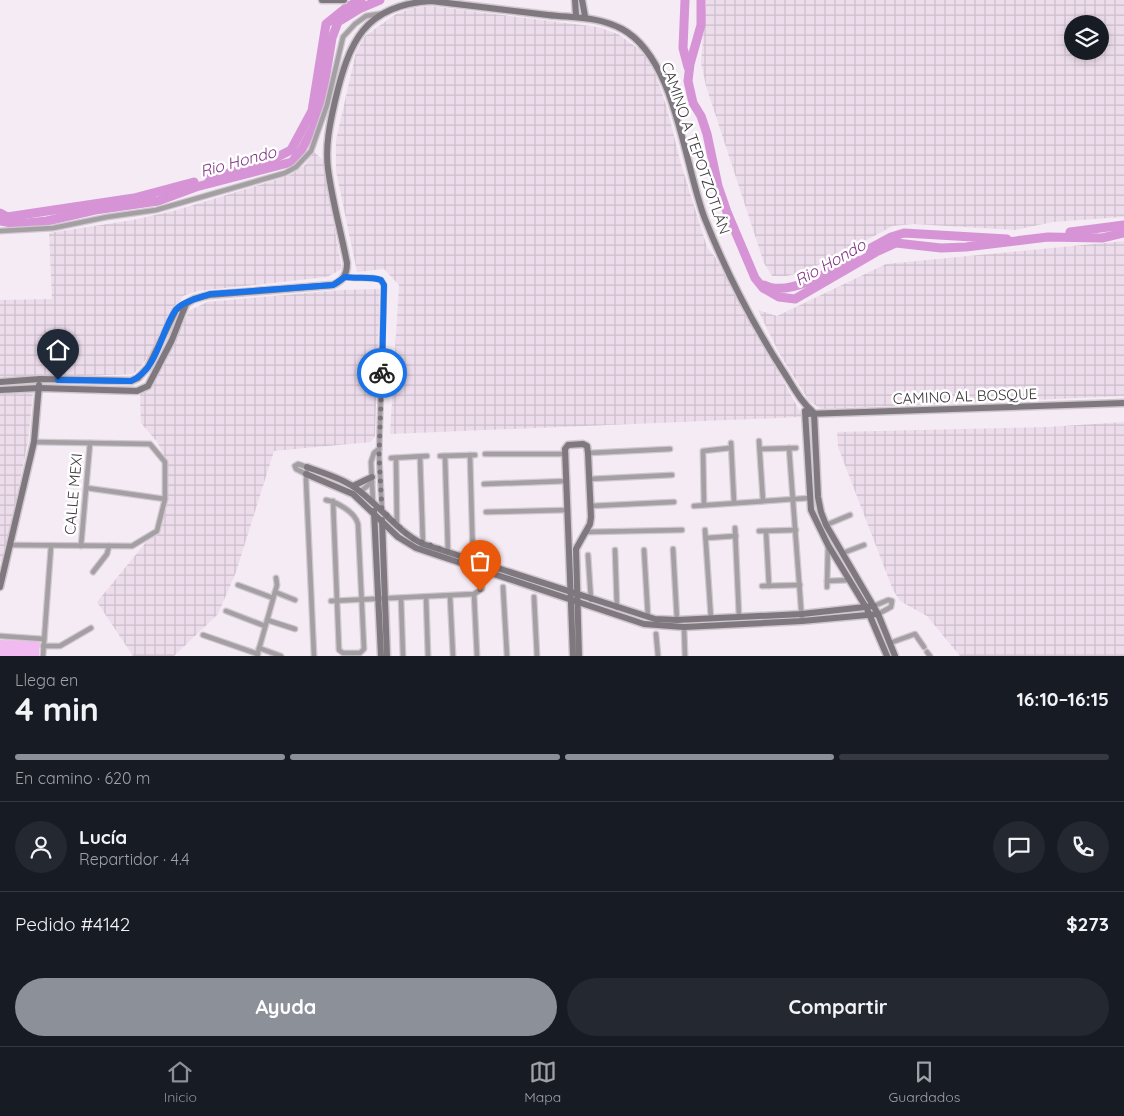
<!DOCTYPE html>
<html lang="es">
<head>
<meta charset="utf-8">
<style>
  :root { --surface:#171b24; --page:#242831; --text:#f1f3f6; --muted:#9ea1a6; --line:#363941; --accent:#8c9099 }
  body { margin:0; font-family:Quicksand,sans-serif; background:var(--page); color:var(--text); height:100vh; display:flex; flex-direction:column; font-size:19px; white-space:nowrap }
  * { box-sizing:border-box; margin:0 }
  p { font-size:16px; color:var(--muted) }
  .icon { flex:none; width:28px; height:28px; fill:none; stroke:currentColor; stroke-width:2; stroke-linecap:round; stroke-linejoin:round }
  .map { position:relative; height:656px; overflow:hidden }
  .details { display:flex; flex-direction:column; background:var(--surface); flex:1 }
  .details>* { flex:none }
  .controls { position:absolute; left:1064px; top:15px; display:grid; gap:10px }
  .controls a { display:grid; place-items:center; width:45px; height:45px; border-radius:50%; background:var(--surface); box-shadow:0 2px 8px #0003; font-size:25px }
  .pin { position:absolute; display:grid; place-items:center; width:42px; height:42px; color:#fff; margin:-51px -21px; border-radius:50% 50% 50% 0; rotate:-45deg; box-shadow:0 0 5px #0007 }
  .pin .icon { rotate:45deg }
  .courier { position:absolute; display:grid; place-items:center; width:50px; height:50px; margin:-25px; border:4px solid #1a73e8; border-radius:50%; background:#fff; color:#222; box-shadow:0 1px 6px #0007 }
  .summary em { font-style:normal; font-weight:800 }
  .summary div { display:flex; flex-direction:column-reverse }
  .summary { display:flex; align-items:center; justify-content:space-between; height:85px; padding:0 15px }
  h1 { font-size:32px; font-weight:800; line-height:38px }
  .bar { display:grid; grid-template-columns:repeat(4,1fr); gap:8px 5px; align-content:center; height:60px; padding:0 15px }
  .bar i { height:6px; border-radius:4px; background:var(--line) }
  .bar .selected { background:var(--accent) }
  .bar p { grid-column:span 4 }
  .line { display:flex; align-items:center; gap:12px; padding:0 15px; border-top:1px solid var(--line) }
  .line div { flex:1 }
  .round { display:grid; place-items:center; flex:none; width:52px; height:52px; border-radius:26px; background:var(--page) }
  .primary-button { display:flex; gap:10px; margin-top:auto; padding:10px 15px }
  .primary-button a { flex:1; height:58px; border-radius:30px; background:var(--accent); color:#fff; font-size:20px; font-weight:800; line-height:58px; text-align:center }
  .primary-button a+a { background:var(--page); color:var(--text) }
  .tab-bar { display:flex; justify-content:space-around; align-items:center; height:70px; border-top:1px solid var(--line); background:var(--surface); font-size:14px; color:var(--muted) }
  .tab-bar a { display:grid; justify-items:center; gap:2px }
  .tab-bar .selected { color:var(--accent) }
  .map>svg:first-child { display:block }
</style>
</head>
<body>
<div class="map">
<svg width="1124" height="656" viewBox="0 0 1124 656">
  <defs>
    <pattern id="industrial-grid" width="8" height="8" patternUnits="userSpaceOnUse" patternTransform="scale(1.25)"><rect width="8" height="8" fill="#edddec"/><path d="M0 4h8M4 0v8" fill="none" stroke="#ccbecb"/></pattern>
  </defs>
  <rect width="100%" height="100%" fill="#f5ebf4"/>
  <!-- industrial -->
  <g fill="url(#industrial-grid)" fill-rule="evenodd">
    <path d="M 706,0 L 1124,0 L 1124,217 L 1053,222 L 1015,230 L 913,224 L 893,226 L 827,261 L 800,273 L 787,276 L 772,276 L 764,263 L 706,86 L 701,63 ZM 1072,24 L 1100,24 L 1100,51 L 1072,51 Z"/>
    <polygon points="430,6 598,27 618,34 643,52 655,72 667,108 681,164 707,247 715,257 803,417 390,434 399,285 384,269 357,272 336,171 336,140 356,52 365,36 396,14 413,8"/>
    <polygon points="314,152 322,159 342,269 327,277 198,291 183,296 151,353 139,369 133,374 0,379 0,300 52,299 49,233 133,220 177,210 272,181 290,175 305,165"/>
    <polygon points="1124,241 1124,396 821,409 809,401 779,353 758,310 777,316 886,264"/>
    <polygon points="380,289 375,436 371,442 274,451 236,572 218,614 174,656 133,656 97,602 147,541 159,534 167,501 168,464 158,443 141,423 140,395 153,382 164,365 189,311 207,302 341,290"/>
    <polygon points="33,392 28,442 3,562 0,562 0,394"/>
    <polygon points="1124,422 1124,656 960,656 927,616 900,601 893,590 838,447 837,432 1048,427"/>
  </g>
  <!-- park -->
  <polygon fill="#f1baf0" points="0,640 40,641 39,656 0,656"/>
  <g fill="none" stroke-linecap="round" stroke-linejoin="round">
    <!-- river -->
    <g stroke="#d693d6" stroke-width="9">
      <polyline points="685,0 683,48 688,67"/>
      <polyline points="701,0 701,25 690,64 688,81 693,103 701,116 707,134 718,186 727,212 755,278 763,288 779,297 795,299 876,252 896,243 941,248 966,247 1048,237 1102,238 1124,233"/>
      <polyline points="209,178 264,164 291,150 312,111 326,24 347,7 361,0"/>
      <polyline points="0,213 7,217 134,198 194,182"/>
      <polyline points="0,221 17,224 47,221 95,210 158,201 196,187 292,162 302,149 314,126 322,98 332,38 338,22 361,8 380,0"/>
      <polyline points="1070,232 1124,225"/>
      <polyline points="869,249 891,237 904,233 1007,239"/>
      <path d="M 764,285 C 789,298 833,270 855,257"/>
    </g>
    <!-- street casing -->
    <g stroke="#d0c7cf" stroke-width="7">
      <g id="street">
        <polyline points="0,231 53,228 107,217 156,210 285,173 296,167 311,151 327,105 343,37 355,24 366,16 385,13"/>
        <path d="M 345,277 C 357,279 371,276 381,280 L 384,285 L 379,455 L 382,510"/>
        <polyline points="759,441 763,501"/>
        <polyline points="731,443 734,502"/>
        <polyline points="789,448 802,621"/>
        <polyline points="760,449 796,448"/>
        <polyline points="588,453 670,449"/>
        <polyline points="485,454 566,454"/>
        <polyline points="470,455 473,560"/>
        <polyline points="440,456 475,455"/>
        <polyline points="445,456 448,552"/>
        <polyline points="420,457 423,544"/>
        <polyline points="391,458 427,456"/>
        <polyline points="396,458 397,526"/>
        <polyline points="295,466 298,464 307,467 306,480 314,656"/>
        <polyline points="295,466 296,469 306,474"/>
        <polyline points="589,479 672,475"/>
        <polyline points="484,484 567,481"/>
        <polyline points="87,488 165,499"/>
        <polyline points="360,492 372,482"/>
        <path d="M 326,500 C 337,502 355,512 358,524 L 364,649 L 360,653 L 343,653 L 339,650 L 333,501"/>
        <polyline points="373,502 371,462 374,453 379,449"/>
        <polyline points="704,504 703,451 730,448"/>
        <polyline points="590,506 674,502"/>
        <polyline points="694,506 810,498"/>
        <polyline points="486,512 568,510"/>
        <polyline points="826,525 850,515"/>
        <polyline points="735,528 739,617"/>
        <polyline points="705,530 711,619"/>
        <polyline points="759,531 796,530"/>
        <polyline points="766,531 769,586"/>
        <polyline points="586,532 682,530"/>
        <polyline points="706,538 736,536"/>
        <polyline points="10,545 132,546 157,531 165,499 165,462 150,444 34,442"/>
        <polyline points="81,546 90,443"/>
        <polyline points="673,549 677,620"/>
        <polyline points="615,550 617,608"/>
        <polyline points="644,550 648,617"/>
        <polyline points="843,553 864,545"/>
        <polyline points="588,555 591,600"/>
        <polyline points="93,572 107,554 109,546"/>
        <polyline points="827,581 850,580"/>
        <polyline points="238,585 273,598"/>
        <polyline points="762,586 800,585"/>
        <polyline points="503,587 507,656"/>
        <polyline points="827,587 828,546"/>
        <polyline points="275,592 295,600"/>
        <polyline points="474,594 477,656"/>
        <polyline points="450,596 453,656"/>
        <polyline points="426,597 428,656"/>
        <polyline points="534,597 537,656"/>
        <polyline points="401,598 403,656"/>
        <polyline points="331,601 474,594 482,589 482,570"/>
        <polyline points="874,606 888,600 892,601 891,607 878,614"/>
        <polyline points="226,611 265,626"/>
        <polyline points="267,620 295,629"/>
        <polyline points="684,627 685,656"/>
        <polyline points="656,634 658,656"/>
        <polyline points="203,635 258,654"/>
        <polyline points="0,636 44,639"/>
        <polyline points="890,643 915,634 924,647"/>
        <polyline points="43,646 60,646 91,628"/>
        <polyline points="259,648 281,656"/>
        <polyline points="927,652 930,656"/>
        <polyline points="43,656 51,546"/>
        <polyline points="257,656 277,585 276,578"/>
      </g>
    </g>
    <!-- secondary casing -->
    <g stroke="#d0c7cf" stroke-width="9">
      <g id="secondary">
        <polyline points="322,0 344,0"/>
        <polyline points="575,0 576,15"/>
        <polyline points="582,0 585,16"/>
        <path d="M 0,382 L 40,379 L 131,381 L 138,378 L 148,367 L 176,310 L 194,299 L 209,295 L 333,285 C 344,280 347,274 347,263 C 341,232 332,200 328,169 C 325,146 330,123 335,101 C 349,42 364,5 431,1 C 470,6 509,10 548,15 C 574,18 597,16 622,29 C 676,58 684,165 705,219 C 726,272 754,326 785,374 C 794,388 801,402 814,413 L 818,497 L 821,512 L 826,525 L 878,614 L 895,656"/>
        <polyline points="0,390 39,388 137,391 148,386 172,340 186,304"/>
        <polyline points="805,411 811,510 828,545 867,609 887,656"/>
        <polyline points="806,414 1124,403"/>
        <path d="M 307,467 C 323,473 341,478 354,487 C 379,504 396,531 423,544 L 655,619 L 677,620 L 802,614 L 874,606"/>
        <polyline points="306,474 353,494 398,537 416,548 644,624 684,627 802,621 878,614"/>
        <polyline points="353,486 372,477"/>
        <polyline points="374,511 381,656"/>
        <polyline points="382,520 387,656"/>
        <polyline points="0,587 34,442 39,385"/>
        <polyline points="573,656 565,449 568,445 583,444 587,446 588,453 591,517 590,524 576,549 579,656"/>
      </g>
    </g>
    <!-- street -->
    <use href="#street" stroke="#a39fa3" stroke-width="4.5"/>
    <!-- secondary -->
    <use href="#secondary" stroke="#7f797f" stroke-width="6"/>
  </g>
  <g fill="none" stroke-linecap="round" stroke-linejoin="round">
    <!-- done -->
    <polyline stroke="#7b757b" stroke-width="5" stroke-dasharray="0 9" points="382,373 379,455 382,510 411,538 482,564 480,591"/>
    <!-- route -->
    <path stroke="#1a73e8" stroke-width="6" d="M 58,380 L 131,381 C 158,369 160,333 175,311 C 181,302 199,298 210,294 L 333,285 L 345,277 C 357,279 370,276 381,280 L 384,285 L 382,373"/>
  </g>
  <g text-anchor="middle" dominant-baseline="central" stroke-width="5" stroke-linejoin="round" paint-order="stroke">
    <!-- street labels -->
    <g font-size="15" fill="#3a363a" stroke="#fff">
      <text transform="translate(696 148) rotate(71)">CAMINO A TEPOTZOTLÁN</text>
      <text transform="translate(965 396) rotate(-2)">CAMINO AL BOSQUE</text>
      <text transform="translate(73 494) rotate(-85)">CALLE MEXI</text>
    </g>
    <!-- water labels -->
    <g font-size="16" font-style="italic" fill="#7e2f80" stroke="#fff">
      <text transform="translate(238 161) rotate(-15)">Rio Hondo</text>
      <text transform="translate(830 262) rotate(-29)">Rio Hondo</text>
    </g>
  </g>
</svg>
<div class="controls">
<a><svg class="icon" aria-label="layers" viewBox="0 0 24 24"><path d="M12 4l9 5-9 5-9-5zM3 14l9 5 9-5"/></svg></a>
</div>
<div class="pin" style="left:480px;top:591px;background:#ea580c"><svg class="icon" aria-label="bag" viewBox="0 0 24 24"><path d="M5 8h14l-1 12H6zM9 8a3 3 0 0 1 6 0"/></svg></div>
<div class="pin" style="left:58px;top:380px;background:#1f2937"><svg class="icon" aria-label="home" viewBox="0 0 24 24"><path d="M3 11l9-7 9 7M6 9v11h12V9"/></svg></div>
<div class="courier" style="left:382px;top:373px"><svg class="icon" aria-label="bike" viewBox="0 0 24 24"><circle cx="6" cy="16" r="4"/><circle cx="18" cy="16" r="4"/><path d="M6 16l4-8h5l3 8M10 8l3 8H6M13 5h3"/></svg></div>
</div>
<section class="details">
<div class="summary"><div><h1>4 min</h1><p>Llega en</p></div><em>16:10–16:15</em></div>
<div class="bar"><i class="selected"></i><i class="selected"></i><i class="selected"></i><i></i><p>En camino · 620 m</p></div>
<div class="line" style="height:90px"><a class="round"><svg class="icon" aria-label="person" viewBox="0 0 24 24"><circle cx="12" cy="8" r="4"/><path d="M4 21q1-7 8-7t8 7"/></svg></a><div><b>Lucía</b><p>Repartidor · 4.4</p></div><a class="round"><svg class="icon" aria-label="chat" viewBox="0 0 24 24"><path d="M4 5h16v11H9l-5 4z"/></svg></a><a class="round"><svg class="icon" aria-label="phone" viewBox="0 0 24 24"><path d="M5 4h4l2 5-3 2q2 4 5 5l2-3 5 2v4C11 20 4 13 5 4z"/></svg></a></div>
<div class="line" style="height:65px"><div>Pedido #4142</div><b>$273</b></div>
<div class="primary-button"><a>Ayuda</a><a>Compartir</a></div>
</section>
<nav class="tab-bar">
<a class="selected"><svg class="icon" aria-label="home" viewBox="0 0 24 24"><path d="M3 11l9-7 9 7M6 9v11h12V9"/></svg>Inicio</a>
<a><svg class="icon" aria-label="map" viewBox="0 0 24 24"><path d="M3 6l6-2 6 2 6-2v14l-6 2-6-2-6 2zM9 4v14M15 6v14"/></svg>Mapa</a>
<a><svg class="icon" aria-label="saved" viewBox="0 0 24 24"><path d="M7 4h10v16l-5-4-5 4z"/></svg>Guardados</a>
</nav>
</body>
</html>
